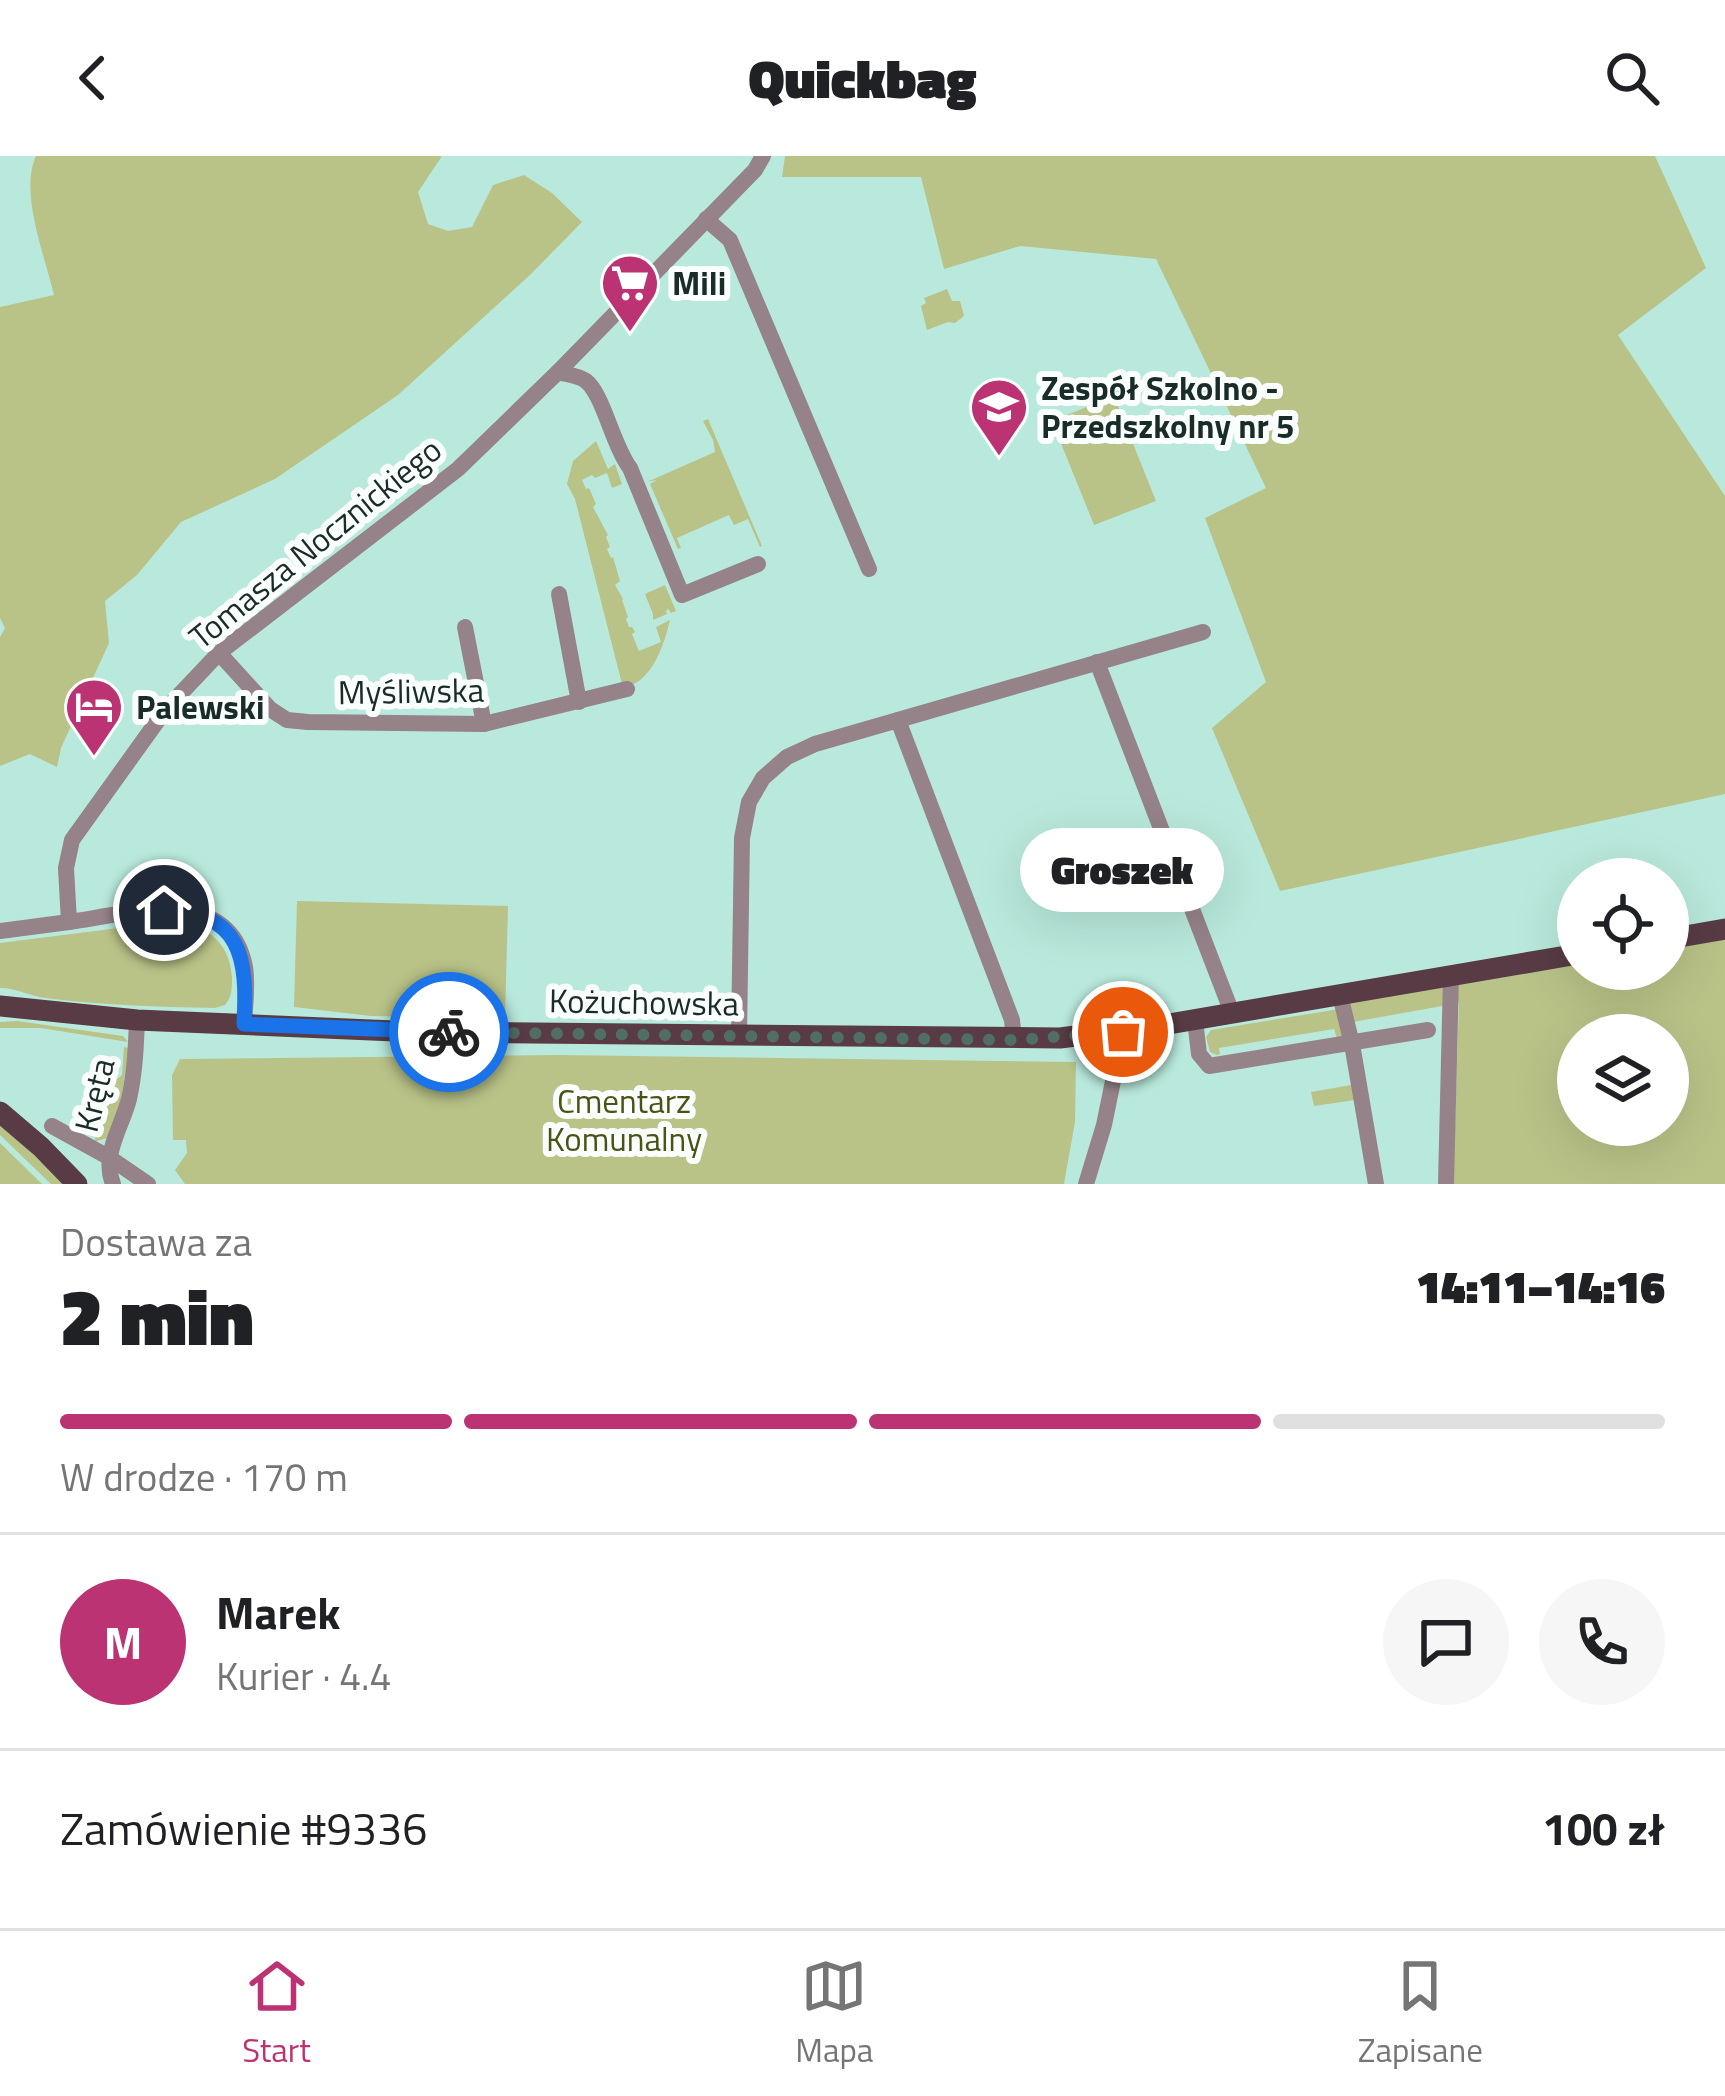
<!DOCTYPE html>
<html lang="pl">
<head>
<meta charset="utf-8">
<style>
  :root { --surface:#fff; --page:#f6f6f6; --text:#202124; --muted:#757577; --line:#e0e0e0; --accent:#bb3372 }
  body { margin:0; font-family:"Titillium Web",sans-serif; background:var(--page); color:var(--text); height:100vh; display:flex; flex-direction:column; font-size:45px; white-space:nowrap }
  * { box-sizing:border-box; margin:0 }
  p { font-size:39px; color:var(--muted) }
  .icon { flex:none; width:66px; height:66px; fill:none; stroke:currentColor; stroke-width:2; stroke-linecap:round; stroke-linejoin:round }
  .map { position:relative; height:1028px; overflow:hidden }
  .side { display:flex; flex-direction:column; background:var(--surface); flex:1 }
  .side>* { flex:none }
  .tools { position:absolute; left:1557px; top:702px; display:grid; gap:24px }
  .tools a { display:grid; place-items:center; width:132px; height:132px; border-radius:50%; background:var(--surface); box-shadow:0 12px 48px #0002; font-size:60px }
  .pin { position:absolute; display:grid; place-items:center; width:102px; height:102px; color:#fff; margin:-51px; border:6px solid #fff; border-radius:50%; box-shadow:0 3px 12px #0007 }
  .courier { position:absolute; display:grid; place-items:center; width:120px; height:120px; margin:-60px; border:9px solid #1a73e8; border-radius:50%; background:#fff; color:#222; box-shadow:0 3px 15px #0007 }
  .bubble { position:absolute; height:84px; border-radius:42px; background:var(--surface); box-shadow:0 12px 48px #0002; font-size:39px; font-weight:800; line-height:84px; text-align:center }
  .summary em { font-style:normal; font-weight:800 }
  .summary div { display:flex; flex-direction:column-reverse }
  .summary { display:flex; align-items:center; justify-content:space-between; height:204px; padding:0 60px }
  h1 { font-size:78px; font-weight:800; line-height:90px }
  .bar { display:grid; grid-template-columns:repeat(4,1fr); gap:18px 12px; align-content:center; height:144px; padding:0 60px }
  .bar i { height:15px; border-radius:9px; background:var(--line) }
  .bar .current { background:var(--accent) }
  .bar p { grid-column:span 4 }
  .line { display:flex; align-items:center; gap:30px; padding:0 60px; border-top:3px solid var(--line) }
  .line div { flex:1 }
  .round { display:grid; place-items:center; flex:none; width:126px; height:126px; border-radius:63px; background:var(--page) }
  header { display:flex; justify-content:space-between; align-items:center; height:156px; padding:0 60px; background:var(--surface); font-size:54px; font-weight:800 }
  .menu { display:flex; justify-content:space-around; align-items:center; height:168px; border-top:3px solid var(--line); background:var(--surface); font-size:33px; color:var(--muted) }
  .menu a { display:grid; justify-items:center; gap:6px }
  .menu .current { color:var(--accent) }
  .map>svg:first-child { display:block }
</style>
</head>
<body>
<header><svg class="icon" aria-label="back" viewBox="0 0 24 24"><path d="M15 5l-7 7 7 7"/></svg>Quickbag<svg class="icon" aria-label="search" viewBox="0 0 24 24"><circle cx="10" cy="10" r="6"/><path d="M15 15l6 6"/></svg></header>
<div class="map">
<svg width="1725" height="1028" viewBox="0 0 1725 1028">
  <rect width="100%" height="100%" fill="#b9e9dc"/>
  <!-- green -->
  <g fill="#b9c388" fill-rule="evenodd">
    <path d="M 36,0 L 442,0 L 418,36 L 428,68 L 448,75 L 472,71 L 493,29 L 524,19 L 552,37 L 582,66 L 530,119 L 398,239 L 275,323 L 181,366 L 137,419 L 105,445 L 109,487 L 61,592 L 57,611 L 30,598 L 0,610 L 0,481 L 5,472 L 0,462 L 0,151 L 54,139 C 45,100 19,37 36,0 Z"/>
    <polygon points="785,0 1655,0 1706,112 1618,179 1725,340 1725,638 1280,735 1212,572 1266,526 1205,362 1266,332 1156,103 1020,90 944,113 921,21 782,21"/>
    <polygon points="947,133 952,145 960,145 964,160 955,167 948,166 927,174 921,150 926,147 924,142"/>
    <polygon points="1114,240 1156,345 1094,369 1052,265"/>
    <polygon points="708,263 762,390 760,391 748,363 734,369 729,359 677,382 681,392 678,393 650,328 657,324 647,326 715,296 713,284 703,265"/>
    <path d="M 596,285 L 608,313 L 615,308 L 622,328 L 612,332 L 607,317 L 595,322 L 592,319 L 582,324 L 586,333 L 589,332 L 596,348 L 593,351 L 608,379 L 606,381 L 610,391 L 607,393 L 611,402 L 613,401 L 620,425 L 615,429 L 623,443 L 622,444 L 628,461 L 626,463 L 629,471 L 632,471 L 635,476 L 632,478 L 639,495 L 661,486 L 656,471 L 670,464 C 664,489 653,523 627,531 L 622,528 L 575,343 L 567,328 L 573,305 Z"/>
    <polygon points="665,429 676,455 671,457 668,453 666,455 667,458 653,464 653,458 645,438"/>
    <polygon points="297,745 508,750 505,862 371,860 294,851"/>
    <path d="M 166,766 C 203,767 230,783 232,822 C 232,834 232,840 225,849 L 215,852 C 158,851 102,849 45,842 C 29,840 17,832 0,832 L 0,787 Z"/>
    <path d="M 1725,781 L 1725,1028 L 1453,1028 L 1459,847 L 1353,866 L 1347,846 L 1578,806 L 1578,813 L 1668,813 L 1668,790 ZM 1578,879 L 1668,879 L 1668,969 L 1578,969 Z"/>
    <polygon points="1339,853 1346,874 1338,885 1334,873 1219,892 1220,898 1217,899 1210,896 1206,881 1211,874"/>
    <polygon points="17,865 123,880 128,886 41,872 0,872 0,866"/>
    <polygon points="124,891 129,892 121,945 107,982 94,986 117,923 122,919"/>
    <polygon points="559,899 1076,906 1075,966 1064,1028 185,1028 175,1014 187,997 186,984 173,984 172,919 180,903"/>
    <polygon points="1351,929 1355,944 1314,950 1311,936"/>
    <polygon points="0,967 10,975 64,1028 51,1028 0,979"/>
    <polygon points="0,987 42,1028 0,1028"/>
  </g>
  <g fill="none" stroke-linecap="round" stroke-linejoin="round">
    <!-- minor -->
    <g stroke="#958389" stroke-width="16">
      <polyline points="706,63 730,84 869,413"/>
      <path d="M 558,216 C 568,219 578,219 586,225 C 603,238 613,290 630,312 L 682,439 L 758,408"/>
      <polyline points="559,438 579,546"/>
      <polyline points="465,471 484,568"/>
      <polyline points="219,497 270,553 287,564 308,566 484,568 627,533"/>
      <polyline points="1097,506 1232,857"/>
      <polyline points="898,564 1012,864 1014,883"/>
      <polyline points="0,775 69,766"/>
      <polyline points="1340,839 1352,888 1376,1028"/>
      <polyline points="1195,864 1199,898 1209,910 1428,874"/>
      <path d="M 244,868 C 245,849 248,829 245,811 C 229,727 128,758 69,766 L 66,712 L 72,684 L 166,553 L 219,497 L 458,313 L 558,216 L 755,14 L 763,0"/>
      <polyline points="739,880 742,682 749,646 763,622 787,601 815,588 1203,476"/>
      <polyline points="52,970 110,1002 148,1028"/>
      <path d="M 113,1028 C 101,999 122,971 129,943 C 135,916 136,890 137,864"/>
      <polyline points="1086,1028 1104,969 1123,876"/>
      <polyline points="1446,1028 1451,820"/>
    </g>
    <!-- major -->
    <g stroke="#583b45" stroke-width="21">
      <polyline points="1668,783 1725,773"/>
      <polyline points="0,850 137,864 418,876 1060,882 1163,869 1578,798"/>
      <polyline points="0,956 41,991 77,1028"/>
    </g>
  </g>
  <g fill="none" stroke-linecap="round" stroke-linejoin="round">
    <!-- done -->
    <polyline stroke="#516e66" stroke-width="12" stroke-dasharray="0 21.6" points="449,876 1014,884 1123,876"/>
    <!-- route -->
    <path stroke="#1a73e8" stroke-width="15" d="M 164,754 C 241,755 248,802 244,868 L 449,876"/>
  </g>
  <!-- icons -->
  <defs>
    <g id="supermarket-pin" transform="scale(3)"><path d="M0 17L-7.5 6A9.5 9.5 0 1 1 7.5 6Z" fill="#bb3372" stroke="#fafffe"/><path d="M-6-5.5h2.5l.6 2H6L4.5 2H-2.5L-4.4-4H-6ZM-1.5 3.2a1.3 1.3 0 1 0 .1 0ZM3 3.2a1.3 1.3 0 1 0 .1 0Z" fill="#fff"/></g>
    <g id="school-pin" transform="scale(3)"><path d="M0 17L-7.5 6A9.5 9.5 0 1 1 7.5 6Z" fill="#bb3372" stroke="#fafffe"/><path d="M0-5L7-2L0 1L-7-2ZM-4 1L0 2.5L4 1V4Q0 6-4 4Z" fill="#fff"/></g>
    <g id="hotel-pin" transform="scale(3)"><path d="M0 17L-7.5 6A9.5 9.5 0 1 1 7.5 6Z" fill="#bb3372" stroke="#fafffe"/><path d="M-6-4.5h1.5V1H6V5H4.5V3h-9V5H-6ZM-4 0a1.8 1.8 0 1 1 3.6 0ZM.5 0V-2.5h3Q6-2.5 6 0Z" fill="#fff"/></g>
  </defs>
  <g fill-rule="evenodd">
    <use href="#supermarket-pin" x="630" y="127"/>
    <use href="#school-pin" x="999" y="251"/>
    <use href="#hotel-pin" x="94" y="551"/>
  </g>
  <g text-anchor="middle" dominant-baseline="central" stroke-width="12" stroke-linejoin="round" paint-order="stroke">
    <!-- poi labels -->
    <g font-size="33" font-weight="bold" fill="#192c27" stroke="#fafffe" text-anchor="start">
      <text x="672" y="127">Mili</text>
      <text x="1041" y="232">Zespół Szkolno -<tspan x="1041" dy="38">Przedszkolny nr 5</tspan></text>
      <text x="136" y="551">Palewski</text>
    </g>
    <!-- street labels -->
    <g font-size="33" fill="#192c27" stroke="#fafffe">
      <text transform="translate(315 387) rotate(-39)">Tomasza Nocznickiego</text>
      <text transform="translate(411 535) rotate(-1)">Myśliwska</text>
      <text transform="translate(644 846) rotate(1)">Kożuchowska</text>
      <text transform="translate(94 939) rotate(-76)">Kręta</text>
    </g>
    <!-- park labels -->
    <g font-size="33" fill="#4a5214" stroke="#fafffe">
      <text x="624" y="945">Cmentarz<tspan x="624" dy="38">Komunalny</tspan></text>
    </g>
  </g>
</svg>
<div class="tools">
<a><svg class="icon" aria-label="locate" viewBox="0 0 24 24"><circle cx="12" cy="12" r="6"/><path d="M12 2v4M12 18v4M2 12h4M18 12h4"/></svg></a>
<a><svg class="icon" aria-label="layers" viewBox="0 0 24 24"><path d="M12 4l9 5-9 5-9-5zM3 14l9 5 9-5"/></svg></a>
</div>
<div class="pin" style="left:1123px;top:876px;background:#ea580c"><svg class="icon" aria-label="bag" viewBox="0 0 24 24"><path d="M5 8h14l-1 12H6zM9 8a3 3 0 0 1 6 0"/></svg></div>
<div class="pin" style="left:164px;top:754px;background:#1f2937"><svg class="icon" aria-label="home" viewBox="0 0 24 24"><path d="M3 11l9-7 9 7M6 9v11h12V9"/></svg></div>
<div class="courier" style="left:449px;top:876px"><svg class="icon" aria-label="bike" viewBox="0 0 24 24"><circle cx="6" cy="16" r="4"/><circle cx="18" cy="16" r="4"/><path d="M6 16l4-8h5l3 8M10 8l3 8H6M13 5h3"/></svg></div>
<div class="bubble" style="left:1020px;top:672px;width:204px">Groszek</div>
</div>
<section class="side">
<div class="summary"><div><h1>2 min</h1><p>Dostawa za</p></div><em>14:11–14:16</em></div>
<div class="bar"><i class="current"></i><i class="current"></i><i class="current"></i><i></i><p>W drodze · 170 m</p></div>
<div class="line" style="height:216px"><b class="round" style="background:var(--accent);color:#fff">M</b><div><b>Marek</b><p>Kurier · 4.4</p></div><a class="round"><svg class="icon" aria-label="chat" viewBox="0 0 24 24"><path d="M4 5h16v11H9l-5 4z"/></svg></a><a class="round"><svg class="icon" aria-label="phone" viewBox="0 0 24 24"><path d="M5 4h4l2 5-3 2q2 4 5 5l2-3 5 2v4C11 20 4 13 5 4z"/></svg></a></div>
<div class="line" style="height:156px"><div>Zamówienie #9336</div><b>100 zł</b></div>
</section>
<nav class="menu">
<a class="current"><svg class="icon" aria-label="home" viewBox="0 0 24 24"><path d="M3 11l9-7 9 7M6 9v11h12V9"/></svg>Start</a>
<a><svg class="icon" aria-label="map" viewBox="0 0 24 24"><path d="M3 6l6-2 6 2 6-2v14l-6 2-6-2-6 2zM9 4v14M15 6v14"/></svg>Mapa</a>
<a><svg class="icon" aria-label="saved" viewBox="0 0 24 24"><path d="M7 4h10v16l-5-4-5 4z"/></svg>Zapisane</a>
</nav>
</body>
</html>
